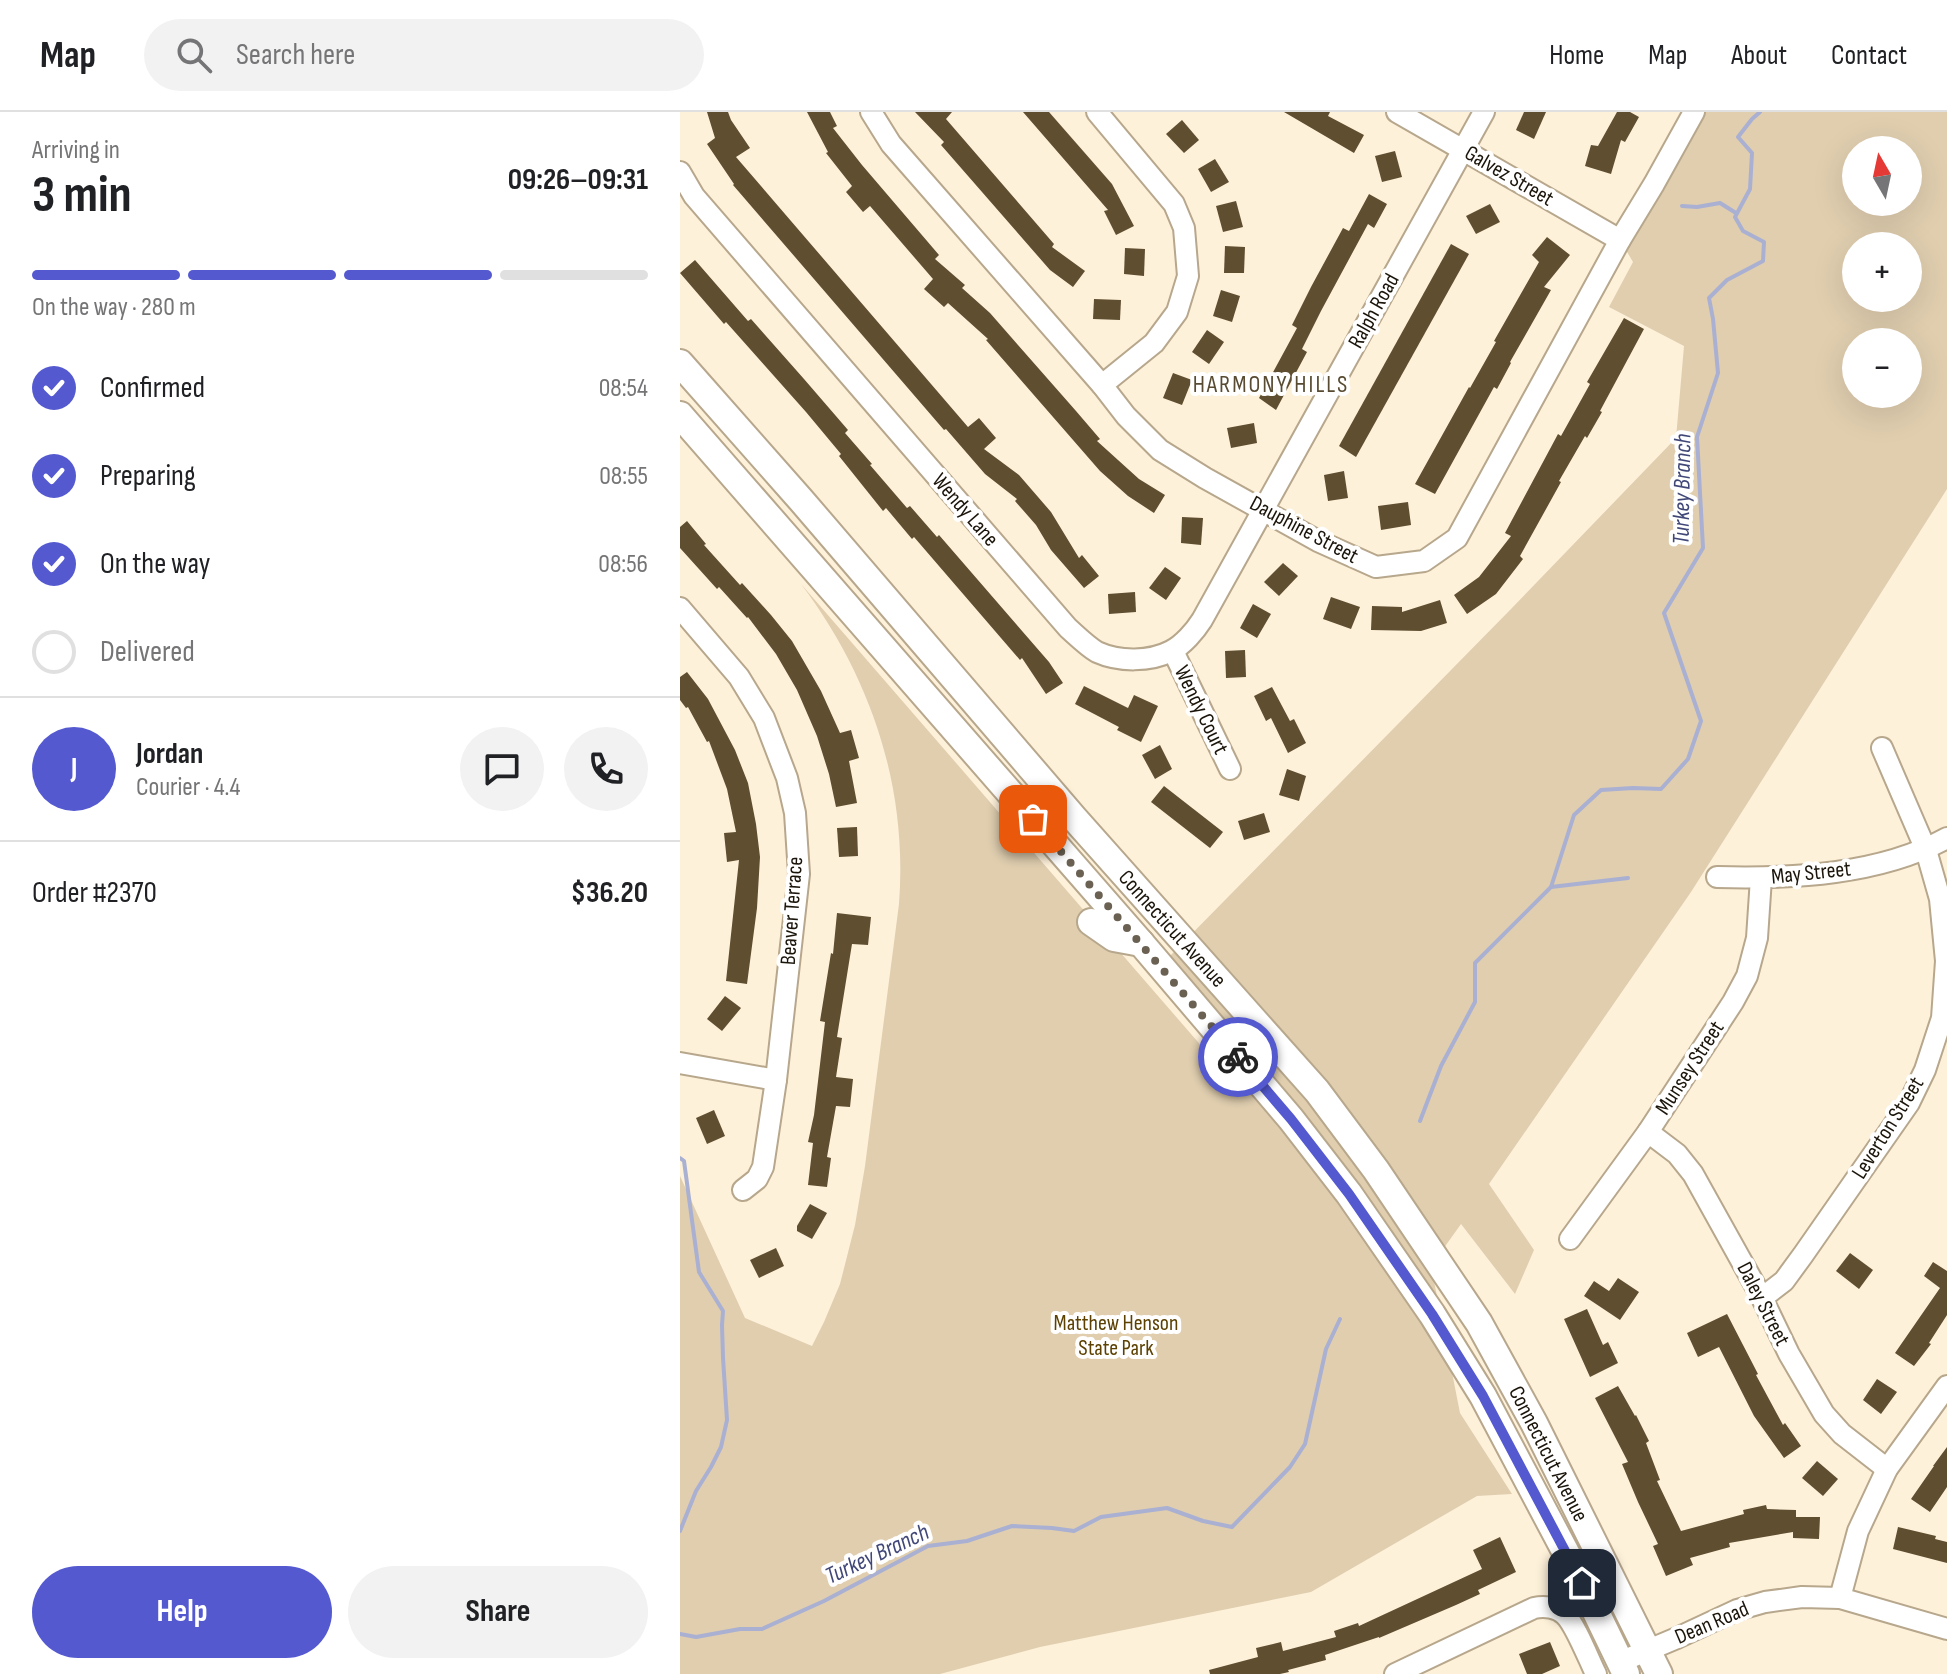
<!DOCTYPE html>
<html lang="en">
<head>
<meta charset="utf-8">
<style>
  :root { --surface:#fff; --page:#f2f2f2; --text:#202124; --muted:#757577; --line:#e0e0e0; --accent:#5459d0 }
  body { margin:0; font-family:"Sofia Sans Condensed",sans-serif; background:var(--page); color:var(--text); height:100vh; display:flex; flex-direction:column; font-size:30px; white-space:nowrap }
  * { box-sizing:border-box; margin:0 }
  p { font-size:26px; color:var(--muted) }
  .icon { flex:none; width:44px; height:44px; fill:none; stroke:currentColor; stroke-width:2; stroke-linecap:round; stroke-linejoin:round }
  .map { position:relative; flex:1; overflow:hidden }
  .panel { display:flex; flex-direction:column; background:var(--surface); width:680px }
  .panel>* { flex:none }
  .needle { width:52px; rotate:351deg }
  .controls { position:absolute; left:1162px; top:24px; display:grid; gap:16px }
  .controls a { display:grid; place-items:center; width:80px; height:80px; border-radius:50%; background:var(--surface); box-shadow:0 8px 32px #0002; font-size:40px }
  .pin { position:absolute; display:grid; place-items:center; width:68px; height:68px; color:#fff; margin:-34px; border-radius:16px; box-shadow:0 4px 12px #0006 }
  .courier { position:absolute; display:grid; place-items:center; width:80px; height:80px; margin:-40px; border:6px solid #5459d0; border-radius:50%; background:#fff; color:#222; box-shadow:0 2px 10px #0007 }
  .headline em { font-style:normal; font-weight:700 }
  .headline div { display:flex; flex-direction:column-reverse }
  .headline { display:flex; align-items:center; justify-content:space-between; height:136px; padding:0 32px }
  h1 { font-size:52px; font-weight:700; line-height:60px }
  .bar { display:grid; grid-template-columns:repeat(4,1fr); gap:12px 8px; align-content:center; height:96px; padding:0 32px }
  .bar i { height:10px; border-radius:6px; background:var(--line) }
  .bar .on { background:var(--accent) }
  .bar p { grid-column:span 4 }
  .line { display:flex; align-items:center; gap:20px; padding:0 32px; border-top:2px solid var(--line) }
  .line div { flex:1 }
  .round { display:grid; place-items:center; flex:none; width:84px; height:84px; border-radius:42px; background:var(--page) }
  ol { padding:0 32px; list-style:none }
  li { display:flex; align-items:center; gap:24px; height:88px }
  li p { margin-inline-start:auto }
  li .icon { padding:8px; border-radius:50%; background:var(--accent); color:#fff; stroke-width:4 }
  li:last-child { color:var(--muted) }
  li i { width:44px; height:44px; border:4px solid var(--line); border-radius:50% }
  .cta { display:flex; gap:16px; margin-top:auto; padding:16px 32px }
  .cta a { flex:1; height:92px; border-radius:48px; background:var(--accent); color:#fff; font-size:32px; font-weight:700; line-height:92px; text-align:center }
  .cta a+a { background:var(--page); color:var(--text) }
  header { display:flex; align-items:center; gap:48px; box-sizing:border-box; height:112px; padding:0 40px; background:var(--surface); border-bottom:2px solid var(--line) }
  header strong { font-size:38px }
  nav { display:flex; gap:44px; margin-inline-start:auto; font-size:28px }
  .search { width:560px; height:72px; background:var(--page); display:flex; align-items:center; gap:20px; box-sizing:border-box; padding:0 28px; border-radius:44px; color:var(--muted); font-size:30px }
  main { display:flex; flex:1; min-height:0 }
  .map>svg:first-child { display:block }
</style>
</head>
<body>
<header>
<strong>Map</strong>
<div class="search"><svg class="icon" aria-label="search" viewBox="0 0 24 24"><circle cx="10" cy="10" r="6"/><path d="M15 15l6 6"/></svg>Search here</div>
<nav><a>Home</a><a>Map</a><a>About</a><a>Contact</a></nav>
</header>
<main>
<section class="panel">
<div class="headline"><div><h1>3 min</h1><p>Arriving in</p></div><em>09:26–09:31</em></div>
<div class="bar"><i class="on"></i><i class="on"></i><i class="on"></i><i></i><p>On the way · 280 m</p></div>
<ol>
<li><svg class="icon" aria-label="check" viewBox="0 0 24 24"><path d="M5 12l5 5 9-10"/></svg>Confirmed<p>08:54</p></li>
<li><svg class="icon" aria-label="check" viewBox="0 0 24 24"><path d="M5 12l5 5 9-10"/></svg>Preparing<p>08:55</p></li>
<li><svg class="icon" aria-label="check" viewBox="0 0 24 24"><path d="M5 12l5 5 9-10"/></svg>On the way<p>08:56</p></li>
<li><i></i>Delivered</li>
</ol>
<div class="line" style="height:144px"><b class="round" style="background:var(--accent);color:#fff">J</b><div><b>Jordan</b><p>Courier · 4.4</p></div><a class="round"><svg class="icon" aria-label="chat" viewBox="0 0 24 24"><path d="M4 5h16v11H9l-5 4z"/></svg></a><a class="round"><svg class="icon" aria-label="phone" viewBox="0 0 24 24"><path d="M5 4h4l2 5-3 2q2 4 5 5l2-3 5 2v4C11 20 4 13 5 4z"/></svg></a></div>
<div class="line" style="height:104px"><div>Order #2370</div><b>$36.20</b></div>
<div class="cta"><a>Help</a><a>Share</a></div>
</section>
<div class="map">
<svg width="1267" height="1562" viewBox="0 0 1267 1562">
  <rect width="100%" height="100%" fill="#fef1da"/>
  <!-- green -->
  <path fill="#e0ceaf" fill-rule="evenodd" d="M 1014,0 L 1267,0 L 1267,377 L 1011,780 L 809,1072 L 854,1138 L 835,1182 L 781,1112 L 751,1154 L 780,1301 L 832,1382 L 797,1384 L 631,1480 L 360,1535 L 260,1562 L 0,1562 L 0,1064 L 65,1206 L 132,1234 L 144,1210 L 160,1172 L 175,1113 L 185,1054 L 219,792 C 228,675 191,565 121,472 L 550,967 L 574,946 L 488,846 L 830,498 L 996,326 L 1004,234 L 929,195 L 953,150 L 940,128 ZM 1176,38 L 1228,38 L 1228,90 L 1176,90 ZM 1176,134 L 1228,134 L 1228,186 L 1176,186 ZM 1176,230 L 1228,230 L 1228,282 L 1176,282 Z"/>
  <g fill="none" stroke-linecap="round" stroke-linejoin="round">
    <!-- stream -->
    <g stroke="#a9b0d2" stroke-width="4">
      <polyline points="1002,94 1017,95 1040,91 1056,101"/>
      <polyline points="871,775 948,766"/>
      <polyline points="740,1009 761,954 795,890 795,851 871,775 894,703 921,678 953,676 981,677 1008,647 1021,609 984,501 1023,436 1017,325 1038,261 1033,207 1029,186 1047,168 1083,149 1084,130 1063,119 1055,105 1070,77 1072,41 1058,25 1072,7 1080,0"/>
      <polyline points="0,1046 4,1049 19,1160 43,1199 42,1213 43,1246 47,1308 41,1335 31,1355 16,1379 0,1419"/>
      <polyline points="0,1522 16,1525 60,1517 82,1517 144,1489 248,1434 287,1429 332,1414 372,1416 394,1419 421,1405 487,1396 523,1409 552,1415 610,1355 625,1332 646,1237 660,1207"/>
    </g>
  </g>
  <!-- building -->
  <g fill="#5f4e30">
    <polygon points="27,0 48,0 51,8 70,36 56,45 288,315 299,306 316,326 304,337 339,363 371,400 399,446 402,443 419,464 404,476 371,438 356,413 335,389 337,387 305,362 266,317 264,318 53,73 54,72 27,32 35,26"/>
    <polygon points="127,0 150,0 157,14 153,16 182,53 259,143 255,147 285,173 282,176 310,201 396,299 420,327 417,329 459,367 485,383 474,401 448,384 420,359 306,228 308,227 268,191 264,195 244,177 253,167 190,94 183,100 166,80 172,74 146,41 148,40"/>
    <polygon points="235,0 272,0 266,7 374,132 372,135 405,159 393,175 370,158 261,33 264,30"/>
    <polygon points="343,0 369,0 432,72 454,114 436,123 424,99 428,98"/>
    <polygon points="604,0 650,0 648,4 684,23 674,41"/>
    <polygon points="844,0 866,0 854,27 836,18"/>
    <polygon points="937,0 950,0 959,5 945,30 941,28 931,62 905,54 911,33 918,34"/>
    <polygon points="502,8 519,28 504,41 486,22"/>
    <polygon points="715,39 722,65 702,70 695,44"/>
    <polygon points="535,47 549,70 531,80 518,57"/>
    <polygon points="689,82 707,92 694,116 688,112 641,199 622,237 627,240 596,298 579,286 617,216 612,213 631,175 663,116 669,119"/>
    <polygon points="556,89 563,115 543,120 536,94"/>
    <polygon points="810,92 820,110 796,122 786,104"/>
    <polygon points="867,125 890,143 864,175 871,178 830,250 831,251 817,277 814,275 755,382 735,372 789,275 790,276 816,230 814,229 859,150 852,143"/>
    <polygon points="771,132 789,142 676,345 659,334"/>
    <polygon points="545,134 565,135 564,161 544,161"/>
    <polygon points="445,136 465,137 464,164 444,162"/>
    <polygon points="15,148 68,209 71,207 124,267 168,318 165,321 192,352 190,353 227,396 230,394 257,425 259,423 369,550 383,571 366,582 342,546 340,548 234,425 232,427 206,396 203,399 159,344 161,342 126,300 46,210 44,212 0,161"/>
    <polygon points="541,178 560,184 552,210 533,204"/>
    <polygon points="414,187 441,188 440,208 413,207"/>
    <polygon points="944,206 964,217 920,299 922,300 907,326 905,324 879,369 881,370 840,444 843,447 816,482 787,502 774,483 799,465 831,424 825,421 878,322 881,324 910,272 907,270"/>
    <polygon points="527,218 544,230 529,252 512,240"/>
    <polygon points="493,261 512,268 502,293 483,286"/>
    <polygon points="574,311 577,331 551,336 547,316"/>
    <polygon points="664,359 668,386 648,389 644,363"/>
    <polygon points="728,390 731,413 701,418 698,394"/>
    <polygon points="502,405 523,406 521,433 501,431"/>
    <polygon points="7,409 26,432 24,433 60,473 62,471 91,503 112,529 141,579 160,621 171,618 179,646 169,649 177,691 156,695 149,662 137,624 117,578 96,542 68,505 67,506 39,475 37,477 0,436 0,415"/>
    <polygon points="603,451 618,464 599,484 584,470"/>
    <polygon points="485,455 501,466 486,488 469,476"/>
    <polygon points="455,480 456,500 429,502 428,482"/>
    <polygon points="651,485 680,495 671,517 643,507"/>
    <polygon points="760,488 767,511 741,519 691,518 692,494 722,495 722,500"/>
    <polygon points="573,492 591,502 577,526 560,516"/>
    <polygon points="565,538 566,565 546,566 545,539"/>
    <polygon points="7,560 28,587 55,638 68,671 76,712 80,745 77,796 67,872 46,869 59,748 47,750 44,721 56,720 47,677 29,629 27,630 8,595 6,596 0,588 0,565"/>
    <polygon points="404,574 448,596 454,583 478,594 461,630 437,618 439,615 395,592"/>
    <polygon points="592,575 610,609 614,607 626,631 608,641 591,606 586,609 574,584"/>
    <polygon points="480,633 492,657 475,667 462,643"/>
    <polygon points="607,657 626,664 619,689 599,683"/>
    <polygon points="484,674 543,720 530,736 471,690"/>
    <polygon points="584,701 590,720 564,728 558,709"/>
    <polygon points="177,715 178,744 159,745 157,716"/>
    <polygon points="157,801 191,805 188,833 172,832 157,925 162,926 156,965 173,967 170,995 156,994 147,1045 151,1046 147,1075 128,1073 133,1031 128,1030 134,1003 145,910 140,909 151,841 153,842"/>
    <polygon points="45,884 61,896 42,919 27,907"/>
    <polygon points="34,998 45,1024 27,1032 16,1006"/>
    <polygon points="130,1092 147,1101 132,1127 117,1119 117,1114"/>
    <polygon points="96,1136 104,1154 79,1166 70,1148"/>
    <polygon points="1170,1141 1193,1158 1179,1177 1156,1159"/>
    <polygon points="1253,1150 1267,1159 1267,1203 1249,1231 1251,1232 1234,1254 1215,1241 1260,1176 1244,1164"/>
    <polygon points="938,1166 959,1180 940,1208 904,1184 914,1169 929,1179"/>
    <polygon points="907,1197 923,1233 928,1230 938,1251 910,1265 884,1207"/>
    <polygon points="1047,1202 1078,1262 1076,1263 1103,1313 1105,1311 1121,1334 1104,1346 1074,1304 1039,1235 1018,1245 1007,1221"/>
    <polygon points="1197,1267 1217,1280 1201,1302 1183,1288"/>
    <polygon points="938,1274 955,1304 956,1303 969,1329 966,1331 980,1368 977,1369 1001,1419 1064,1402 1063,1398 1086,1393 1087,1397 1116,1398 1116,1405 1140,1405 1139,1427 1113,1426 1113,1420 1049,1431 1050,1435 1010,1446 1013,1453 986,1464 973,1434 978,1432 958,1390 942,1352 948,1350 915,1286"/>
    <polygon points="1267,1335 1267,1375 1250,1400 1231,1387 1254,1354 1253,1354"/>
    <polygon points="1137,1349 1158,1367 1143,1384 1122,1366"/>
    <polygon points="1218,1415 1256,1424 1255,1427 1267,1430 1267,1451 1213,1437"/>
    <polygon points="820,1425 836,1460 798,1478 800,1482 776,1493 699,1526 699,1525 645,1543 646,1548 608,1558 609,1560 600,1562 530,1562 529,1558 578,1545 576,1536 601,1530 603,1539 656,1525 654,1519 678,1511 679,1514 802,1457 793,1438"/>
    <polygon points="870,1530 880,1554 862,1562 847,1562 839,1542"/>
  </g>
  <g fill="none" stroke-linecap="round" stroke-linejoin="round">
    <!-- minor casing -->
    <g stroke="#b7a78c" stroke-width="24">
      <g id="minor">
        <polyline points="191,0 211,32 422,273 446,304 480,338 525,366 638,429 696,455 744,449 777,426 940,128 974,72 1014,0"/>
        <polyline points="417,0 494,92 504,116 508,164 497,200 474,231 422,273"/>
        <polyline points="717,0 940,128"/>
        <path d="M 0,60 L 14,84 L 388,516 C 397,524 407,534 417,540 C 439,550 470,550 491,539 C 503,533 515,519 522,508 L 804,0"/>
        <polyline points="0,496 59,565 84,606 107,666 115,701 119,762 96,968 83,1055 77,1067 63,1078"/>
        <polyline points="493,539 550,657"/>
        <path d="M 1037,765 C 1112,767 1200,763 1267,726"/>
        <polyline points="0,951 96,968"/>
        <polyline points="968,1020 997,1042 1013,1062 1082,1186 1109,1242 1144,1302 1162,1322 1207,1357"/>
        <polyline points="890,1127 968,1020 1053,890 1067,864 1077,826 1081,766"/>
        <polyline points="1082,1186 1104,1169 1123,1143 1229,991 1245,958 1262,906 1266,849 1260,787 1246,738 1202,636"/>
        <polyline points="1160,1486 1178,1419 1207,1357 1267,1274"/>
        <polyline points="940,1550 997,1526 1057,1498 1085,1490 1122,1485 1160,1486 1267,1517"/>
        <path d="M 715,1562 L 854,1496 C 864,1494 877,1495 885,1503 C 895,1512 909,1548 916,1562"/>
      </g>
    </g>
    <!-- major casing -->
    <g stroke="#b7a78c" stroke-width="30">
      <g id="major">
        <polyline points="0,251 121,388 394,706 637,979 696,1058 799,1211 854,1311 979,1562"/>
        <polyline points="0,303 461,831 611,1007 669,1082 752,1202 803,1284 902,1471 946,1562"/>
        <polyline points="411,810 434,826 461,831"/>
      </g>
    </g>
    <!-- minor -->
    <use href="#minor" stroke="#fff" stroke-width="20"/>
    <!-- major -->
    <use href="#major" stroke="#fff" stroke-width="26"/>
  </g>
  <g fill="none" stroke-linecap="round" stroke-linejoin="round">
    <!-- done -->
    <polyline stroke="#6a6153" stroke-width="8" stroke-dasharray="0 14.4" points="353,707 558,945"/>
    <!-- route -->
    <polyline stroke="#5459d0" stroke-width="10" points="558,945 611,1007 669,1082 752,1202 803,1284 902,1471"/>
  </g>
  <g text-anchor="middle" dominant-baseline="central" stroke-width="8" stroke-linejoin="round" paint-order="stroke">
    <!-- street labels -->
    <g font-size="22" fill="#1a140a" stroke="#fff">
      <text transform="translate(829 64) rotate(30)">Galvez Street</text>
      <text transform="translate(694 199) rotate(-61)">Ralph Road</text>
      <text transform="translate(285 398) rotate(49)">Wendy Lane</text>
      <text transform="translate(624 418) rotate(28)">Dauphine Street</text>
      <text transform="translate(521 598) rotate(64)">Wendy Court</text>
      <text transform="translate(1131 761) rotate(-6)">May Street</text>
      <text transform="translate(112 799) rotate(-86)">Beaver Terrace</text>
      <text transform="translate(492 817) rotate(48)">Connecticut Avenue</text>
      <text transform="translate(1010 956) rotate(-57)">Munsey Street</text>
      <text transform="translate(1208 1016) rotate(-58)">Leverton Street</text>
      <text transform="translate(1083 1192) rotate(63)">Daley Street</text>
      <text transform="translate(868 1342) rotate(63)">Connecticut Avenue</text>
      <text transform="translate(1032 1511) rotate(-23)">Dean Road</text>
    </g>
    <!-- park labels -->
    <g font-size="22" fill="#5c4102" stroke="#fff">
      <text x="436" y="1211">Matthew Henson<tspan x="436" dy="25">State Park</tspan></text>
    </g>
    <!-- neighbourhood labels -->
    <g font-size="24" letter-spacing="2" fill="#584b32" stroke="#fff">
      <text x="591" y="272">HARMONY HILLS</text>
    </g>
    <!-- water labels -->
    <g font-size="24" font-style="italic" fill="#414878" stroke="#fff">
      <text transform="translate(1002 377) rotate(-89)">Turkey Branch</text>
      <text transform="translate(197 1442) rotate(-25)">Turkey Branch</text>
    </g>
  </g>
</svg>
<div class="controls">
<a><svg class="needle" viewBox="-14 -14 28 28"><path d="M0-13l5 13h-10z" fill="#e53935"/><path d="M0 13l5-13h-10z" fill="#757577"/></svg></a>
<a>+</a>
<a>−</a>
</div>
<div class="pin" style="left:353px;top:707px;background:#ea580c"><svg class="icon" aria-label="bag" viewBox="0 0 24 24"><path d="M5 8h14l-1 12H6zM9 8a3 3 0 0 1 6 0"/></svg></div>
<div class="pin" style="left:902px;top:1471px;background:#1f2937"><svg class="icon" aria-label="home" viewBox="0 0 24 24"><path d="M3 11l9-7 9 7M6 9v11h12V9"/></svg></div>
<div class="courier" style="left:558px;top:945px"><svg class="icon" aria-label="bike" viewBox="0 0 24 24"><circle cx="6" cy="16" r="4"/><circle cx="18" cy="16" r="4"/><path d="M6 16l4-8h5l3 8M10 8l3 8H6M13 5h3"/></svg></div>
</div>
</main>
</body>
</html>
